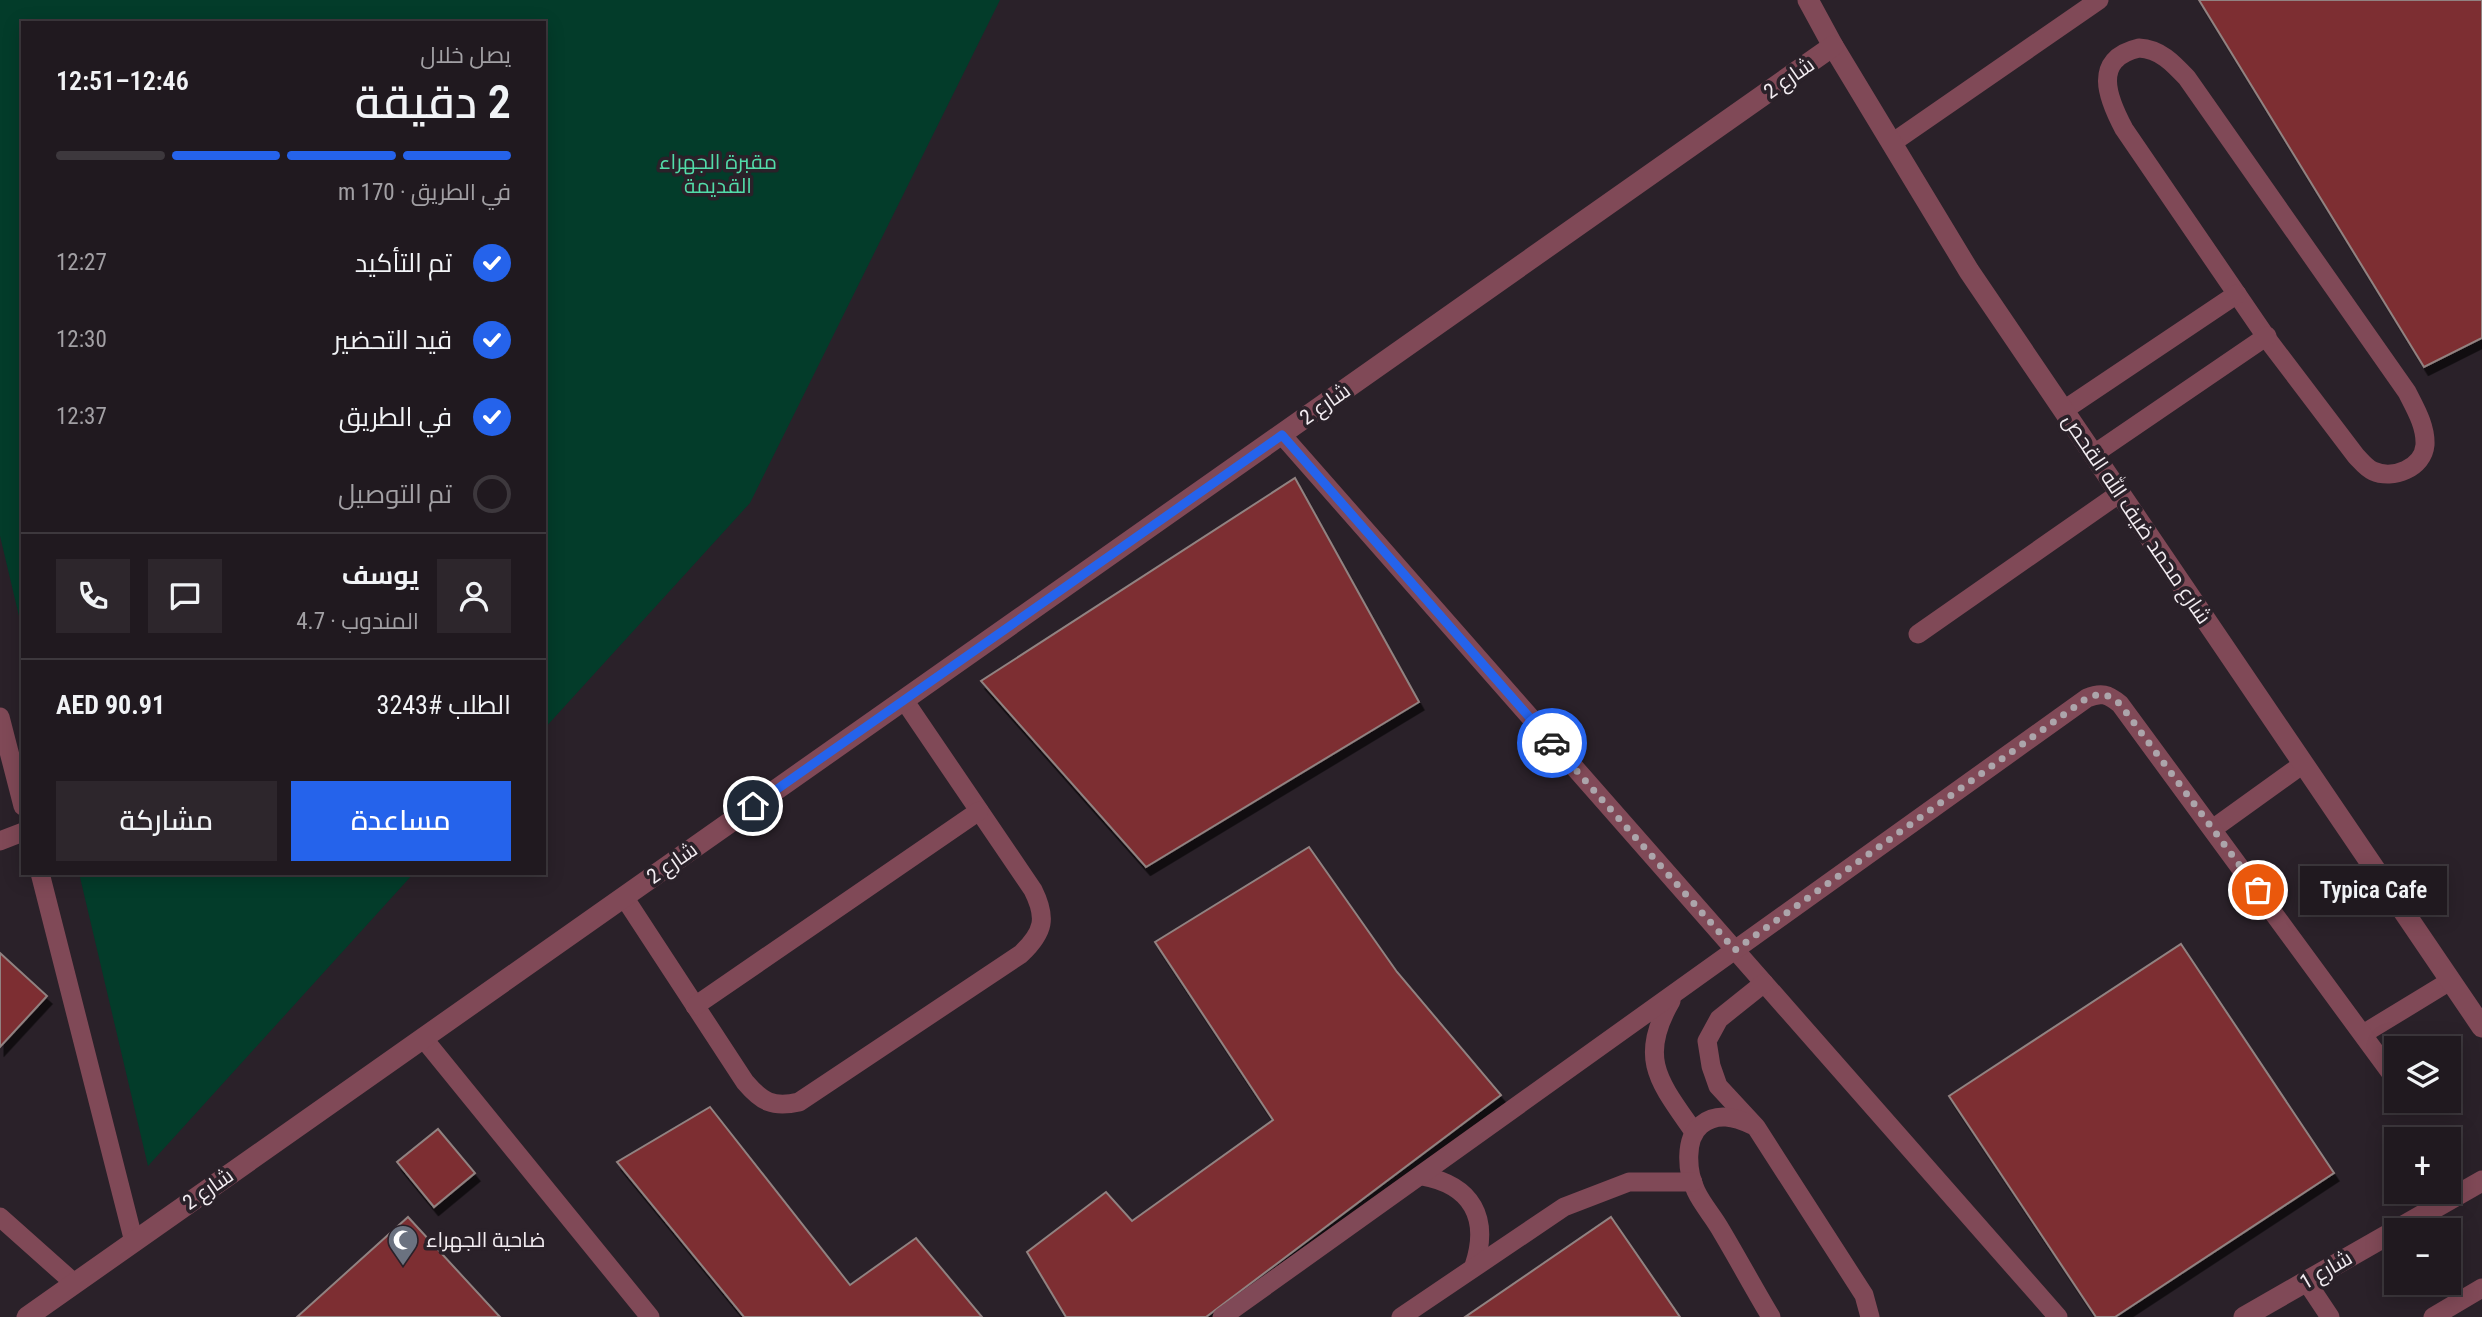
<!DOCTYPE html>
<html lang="ar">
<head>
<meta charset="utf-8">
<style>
  :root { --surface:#20191f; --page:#2d262c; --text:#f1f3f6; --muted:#a2a0a4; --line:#3d383d; --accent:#2563eb }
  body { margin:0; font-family:"Roboto Condensed",Cairo,sans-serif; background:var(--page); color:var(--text); direction:rtl; height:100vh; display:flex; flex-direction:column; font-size:26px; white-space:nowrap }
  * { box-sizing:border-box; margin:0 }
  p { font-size:23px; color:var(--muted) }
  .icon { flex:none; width:38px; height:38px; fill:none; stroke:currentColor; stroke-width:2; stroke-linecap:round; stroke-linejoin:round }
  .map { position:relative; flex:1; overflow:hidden; direction:ltr }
  .side { position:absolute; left:21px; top:21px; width:525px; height:854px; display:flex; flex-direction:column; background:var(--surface); border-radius:0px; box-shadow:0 4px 18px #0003,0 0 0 2px var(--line); direction:rtl }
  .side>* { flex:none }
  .controls { position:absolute; left:2384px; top:1036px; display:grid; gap:14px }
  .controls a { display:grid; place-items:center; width:77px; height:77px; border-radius:0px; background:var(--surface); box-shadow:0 4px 18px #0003,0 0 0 2px var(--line); font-size:35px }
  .pin { position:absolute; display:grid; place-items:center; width:60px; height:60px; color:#fff; margin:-30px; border:4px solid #fff; border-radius:50%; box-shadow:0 2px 7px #0007 }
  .courier { position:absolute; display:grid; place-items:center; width:70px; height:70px; margin:-35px; border:5px solid #2563eb; border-radius:50%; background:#fff; color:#222; box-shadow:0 2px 9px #0007 }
  .bubble { position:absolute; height:49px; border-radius:0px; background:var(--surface); box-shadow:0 4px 18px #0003,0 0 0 2px var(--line); font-size:23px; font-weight:600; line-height:49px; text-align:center; direction:rtl }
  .summary em { font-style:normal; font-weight:600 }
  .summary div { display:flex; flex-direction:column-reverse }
  .summary { display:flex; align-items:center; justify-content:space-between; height:119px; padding:0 35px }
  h1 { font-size:46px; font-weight:600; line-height:52px }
  .bar { display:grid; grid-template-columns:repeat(4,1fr); gap:10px 7px; align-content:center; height:84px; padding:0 35px }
  .bar i { height:9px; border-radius:5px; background:var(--line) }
  .bar .selected { background:var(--accent) }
  .bar p { grid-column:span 4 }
  .line { display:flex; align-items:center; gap:18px; padding:0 35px; border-top:2px solid var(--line) }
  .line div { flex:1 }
  .round { display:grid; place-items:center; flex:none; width:74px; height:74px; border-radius:0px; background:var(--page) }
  ol { padding:0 35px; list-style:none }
  li { display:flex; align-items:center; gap:21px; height:77px }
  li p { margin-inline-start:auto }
  li .icon { padding:7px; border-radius:50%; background:var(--accent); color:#fff; stroke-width:4 }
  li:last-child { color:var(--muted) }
  li i { width:38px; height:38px; border:4px solid var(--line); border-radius:50% }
  .button { display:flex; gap:14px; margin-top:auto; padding:14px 35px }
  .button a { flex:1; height:80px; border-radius:0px; background:var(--accent); color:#fff; font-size:28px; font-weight:600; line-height:80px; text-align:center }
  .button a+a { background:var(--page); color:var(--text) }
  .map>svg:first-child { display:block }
</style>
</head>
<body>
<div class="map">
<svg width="2482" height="1317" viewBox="0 0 2482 1317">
  <defs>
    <filter id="shadow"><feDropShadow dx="4.5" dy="8" stdDeviation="0" flood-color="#0009"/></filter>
  </defs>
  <rect width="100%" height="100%" fill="#2a2129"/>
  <!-- green -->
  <g fill="#033c2a">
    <polygon points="0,0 1000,0 750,503 544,729 544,23 23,23 23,633 0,536"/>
    <polygon points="79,873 414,873 148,1166"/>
  </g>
  <!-- building -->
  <g fill="#7d2d30" stroke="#918281" stroke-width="2" filter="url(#shadow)">
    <polygon points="2199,0 2482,0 2482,338 2424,367"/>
    <polygon points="1295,478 1419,702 1146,867 981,681"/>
    <polygon points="1309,847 1397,972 1501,1095 1206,1317 1066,1317 1027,1252 1106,1192 1132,1221 1273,1120 1155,942"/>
    <polygon points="2181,944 2334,1173 2115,1317 2096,1317 1949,1096"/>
    <polygon points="0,953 47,996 0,1047"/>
    <polygon points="710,1107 850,1285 916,1238 982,1317 744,1317 617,1162"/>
    <polygon points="438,1129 475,1173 434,1207 397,1162"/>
    <polygon points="408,1217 500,1317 297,1317"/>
    <polygon points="1611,1217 1680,1317 1465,1317"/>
  </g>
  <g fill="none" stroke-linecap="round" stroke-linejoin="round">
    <!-- service -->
    <g stroke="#804957" stroke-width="19">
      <path d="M 2139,48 C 2160,49 2173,63 2187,78 L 2407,392 C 2415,408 2426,426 2425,445 C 2423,468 2393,480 2373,471 C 2366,468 2361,461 2356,456 L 2271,344 L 2124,129 C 2108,99 2091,59 2139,48 Z"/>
      <polyline points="1892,143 2099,0"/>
      <polyline points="2064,410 2237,294"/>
      <polyline points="1282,435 2058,1317"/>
      <polyline points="2094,454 2267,336"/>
      <polyline points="1918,634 2120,493"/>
      <polyline points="0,717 23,806"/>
      <polyline points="2214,828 2303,764"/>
      <polyline points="0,841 23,832"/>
      <polyline points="40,873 134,1242"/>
      <path d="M 624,897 L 745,1082 C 762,1102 773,1108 799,1102 L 1021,954 C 1044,932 1047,918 1033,890 L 904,700"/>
      <polyline points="1764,983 1719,1019 1707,1041 1711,1066 1718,1086 1756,1127 1864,1295 1870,1317"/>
      <path d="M 1671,1001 C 1637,1059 1660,1083 1694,1132"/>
      <polyline points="695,1006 979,811"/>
      <polyline points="2363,1034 2450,981"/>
      <polyline points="423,1038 650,1317"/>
      <path d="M 1752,1125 C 1735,1117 1717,1112 1701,1125 C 1684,1139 1687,1172 1696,1191 C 1702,1204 1712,1215 1719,1227 C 1737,1257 1753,1287 1771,1317"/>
      <path d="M 1422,1176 C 1472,1185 1490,1218 1474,1266"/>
      <polyline points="0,1217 74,1283"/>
      <polyline points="2306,1281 2330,1317"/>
      <path d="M 1222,1317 L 2087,698 C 2101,692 2108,694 2120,704 L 2390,1072"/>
      <polyline points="1401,1317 1564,1207 1629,1182 1693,1182"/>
      <polyline points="2433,1317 2482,1288"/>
    </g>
    <!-- minor -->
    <g stroke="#804957" stroke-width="21">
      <polyline points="1808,0 1833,46 1969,271 2482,1027"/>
      <polyline points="27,1317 1833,46"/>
      <polyline points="2244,1317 2482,1181"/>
    </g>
  </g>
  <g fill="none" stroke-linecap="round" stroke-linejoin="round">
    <!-- done -->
    <path stroke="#aca5ab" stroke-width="7" stroke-dasharray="0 12.6" d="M 1552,743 L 1735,950 L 2087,698 C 2101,692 2108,694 2120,704 L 2258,890"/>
    <!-- route -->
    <polyline stroke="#2563eb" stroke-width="9" points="753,806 1282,435 1552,743"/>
  </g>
  <!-- icons -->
  <defs>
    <g id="mosque-pin" transform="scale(1.575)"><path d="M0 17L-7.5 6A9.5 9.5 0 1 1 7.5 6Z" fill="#6b7280" stroke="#2a2129"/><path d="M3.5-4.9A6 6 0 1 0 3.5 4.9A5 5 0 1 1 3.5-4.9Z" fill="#fff"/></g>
  </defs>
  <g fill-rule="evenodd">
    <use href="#mosque-pin" x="403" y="1240"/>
  </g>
  <g text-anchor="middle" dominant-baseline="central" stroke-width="7" stroke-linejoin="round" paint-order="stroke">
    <!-- street labels -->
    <g font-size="21" fill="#f2ecf1" stroke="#2a2129">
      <text transform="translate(1789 78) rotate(-35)">شارع 2</text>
      <text transform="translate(1325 404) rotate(-35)">شارع 2</text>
      <text transform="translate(2137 519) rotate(56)">شارع محمد ضيف الله القحص</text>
      <text transform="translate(672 863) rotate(-35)">شارع 2</text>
      <text transform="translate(208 1189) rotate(-35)">شارع 2</text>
      <text transform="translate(2326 1270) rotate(-30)">شارع 1</text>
    </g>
    <!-- park labels -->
    <g font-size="21" fill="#52dca9" stroke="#2a2129">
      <text x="718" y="162">مقبرة الجهراء<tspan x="718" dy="24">القديمة</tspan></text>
    </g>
    <!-- poi labels -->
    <g font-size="21" fill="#f2ecf1" stroke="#2a2129" text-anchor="start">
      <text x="426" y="1240">ضاحية الجهراء</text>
    </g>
  </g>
</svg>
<div class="controls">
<a><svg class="icon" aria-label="layers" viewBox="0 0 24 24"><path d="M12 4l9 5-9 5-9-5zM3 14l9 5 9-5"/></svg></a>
<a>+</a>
<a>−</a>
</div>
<div class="pin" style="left:2258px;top:890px;background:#ea580c"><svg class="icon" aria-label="bag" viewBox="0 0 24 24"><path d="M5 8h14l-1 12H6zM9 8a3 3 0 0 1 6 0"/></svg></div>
<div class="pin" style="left:753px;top:806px;background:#1f2937"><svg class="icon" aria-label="home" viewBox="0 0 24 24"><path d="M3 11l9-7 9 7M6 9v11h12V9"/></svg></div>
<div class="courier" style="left:1552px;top:743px"><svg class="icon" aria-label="car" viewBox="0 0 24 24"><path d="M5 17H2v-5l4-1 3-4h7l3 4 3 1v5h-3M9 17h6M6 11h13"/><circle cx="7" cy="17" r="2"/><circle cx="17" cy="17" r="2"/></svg></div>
<div class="bubble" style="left:2300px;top:866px;width:147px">Typica Cafe</div>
<section class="side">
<div class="summary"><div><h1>2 دقيقة</h1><p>يصل خلال</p></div><em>12:46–12:51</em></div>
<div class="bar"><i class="selected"></i><i class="selected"></i><i class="selected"></i><i></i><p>في الطريق · 170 m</p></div>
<ol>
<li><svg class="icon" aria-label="check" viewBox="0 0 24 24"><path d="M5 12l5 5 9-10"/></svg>تم التأكيد<p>12:27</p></li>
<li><svg class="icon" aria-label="check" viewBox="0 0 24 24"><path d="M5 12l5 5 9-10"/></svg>قيد التحضير<p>12:30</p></li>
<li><svg class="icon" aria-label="check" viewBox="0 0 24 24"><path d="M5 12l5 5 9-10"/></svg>في الطريق<p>12:37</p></li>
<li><i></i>تم التوصيل</li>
</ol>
<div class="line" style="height:126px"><a class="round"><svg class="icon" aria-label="person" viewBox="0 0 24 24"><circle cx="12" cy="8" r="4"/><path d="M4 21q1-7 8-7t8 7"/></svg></a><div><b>يوسف</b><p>المندوب · 4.7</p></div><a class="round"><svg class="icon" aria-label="chat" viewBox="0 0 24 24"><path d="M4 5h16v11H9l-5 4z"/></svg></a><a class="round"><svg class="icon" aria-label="phone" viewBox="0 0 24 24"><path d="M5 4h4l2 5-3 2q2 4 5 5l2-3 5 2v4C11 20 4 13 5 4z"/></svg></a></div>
<div class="line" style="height:91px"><div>الطلب #3243</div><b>AED 90.91</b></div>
<div class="button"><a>مساعدة</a><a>مشاركة</a></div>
</section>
</div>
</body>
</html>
